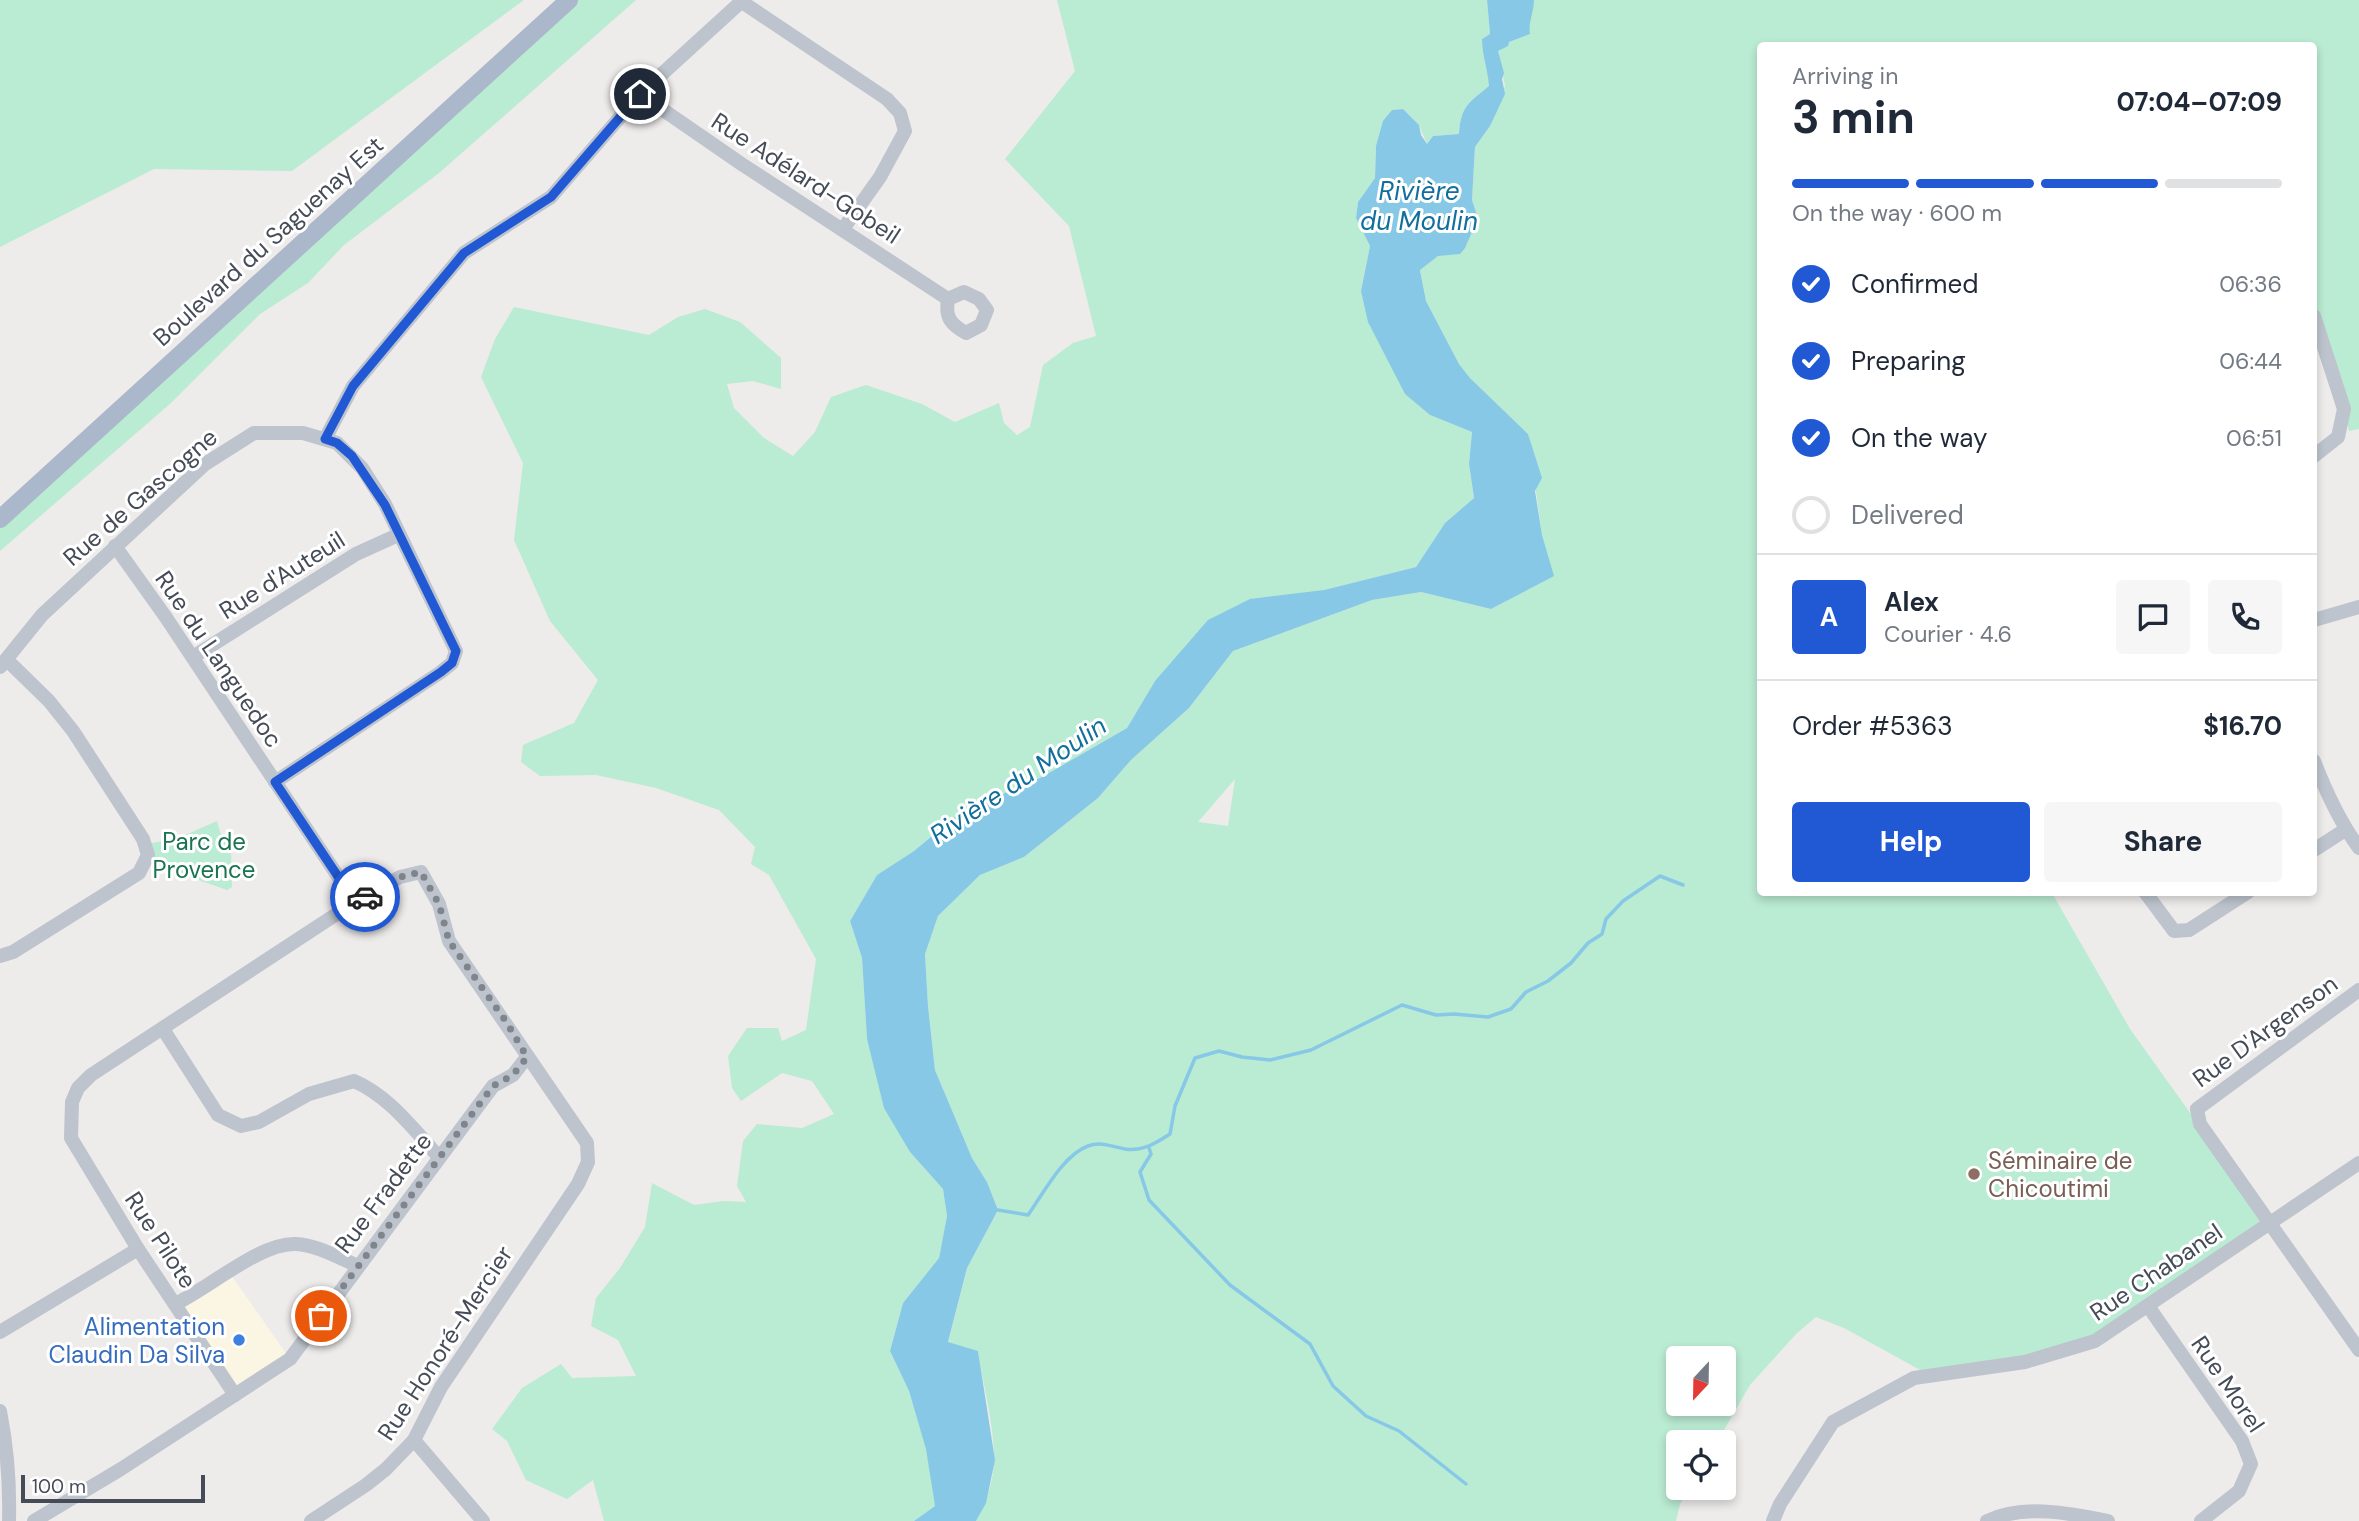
<!DOCTYPE html>
<html lang="en">
<head>
<meta charset="utf-8">
<style>
  :root { --surface:#fff; --page:#f6f6f7; --text:#1f2937; --muted:#747a83; --line:#e0e1e3; --accent:#2059d3 }
  body { margin:0; font-family:"DM Sans",sans-serif; background:var(--page); color:var(--text); height:100vh; display:flex; flex-direction:column; font-size:26px; white-space:nowrap }
  * { box-sizing:border-box; margin:0 }
  p { font-size:23px; color:var(--muted) }
  .icon { flex:none; width:38px; height:38px; fill:none; stroke:currentColor; stroke-width:2; stroke-linecap:round; stroke-linejoin:round }
  .map { position:relative; flex:1; overflow:hidden }
  .sheet { position:absolute; left:1757px; top:42px; width:560px; height:854px; display:flex; flex-direction:column; background:var(--surface); border-radius:7px; box-shadow:0 4px 10px #0003 }
  .sheet>* { flex:none }
  .needle { width:46px; rotate:202deg }
  .buttons { position:absolute; left:1666px; top:1346px; display:grid; gap:14px }
  .buttons a { display:grid; place-items:center; width:70px; height:70px; border-radius:7px; background:var(--surface); box-shadow:0 4px 10px #0003; font-size:35px }
  .scale { position:absolute; left:21px; bottom:18px; width:184px; box-sizing:border-box; padding-left:7px; border:4px solid #454c57; border-top:0; font-size:19px; line-height:24px; white-space:nowrap; color:#454c57; -webkit-text-stroke:5px #fff; paint-order:stroke }
  .pin { position:absolute; display:grid; place-items:center; width:60px; height:60px; color:#fff; margin:-30px; border:4px solid #fff; border-radius:50%; box-shadow:0 2px 7px #0007 }
  .courier { position:absolute; display:grid; place-items:center; width:70px; height:70px; margin:-35px; border:5px solid #2059d3; border-radius:50%; background:#fff; color:#222; box-shadow:0 2px 9px #0007 }
  .headline em { font-style:normal; font-weight:700 }
  .headline div { display:flex; flex-direction:column-reverse }
  .headline { display:flex; align-items:center; justify-content:space-between; height:119px; padding:0 35px }
  h1 { font-size:46px; font-weight:700; line-height:52px }
  .bar { display:grid; grid-template-columns:repeat(4,1fr); gap:10px 7px; align-content:center; height:84px; padding:0 35px }
  .bar i { height:9px; border-radius:5px; background:var(--line) }
  .bar .selected { background:var(--accent) }
  .bar p { grid-column:span 4 }
  .line { display:flex; align-items:center; gap:18px; padding:0 35px; border-top:2px solid var(--line) }
  .line div { flex:1 }
  .round { display:grid; place-items:center; flex:none; width:74px; height:74px; border-radius:7px; background:var(--page) }
  ol { padding:0 35px; list-style:none }
  li { display:flex; align-items:center; gap:21px; height:77px }
  li p { margin-inline-start:auto }
  li .icon { padding:7px; border-radius:50%; background:var(--accent); color:#fff; stroke-width:4 }
  li:last-child { color:var(--muted) }
  li i { width:38px; height:38px; border:4px solid var(--line); border-radius:50% }
  .button { display:flex; gap:14px; margin-top:auto; padding:14px 35px }
  .button a { flex:1; height:80px; border-radius:7px; background:var(--accent); color:#fff; font-size:28px; font-weight:700; line-height:80px; text-align:center }
  .button a+a { background:var(--page); color:var(--text) }
  .map>svg:first-child { display:block }
</style>
</head>
<body>
<div class="map">
<svg width="2359" height="1521" viewBox="0 0 2359 1521">
  <rect width="100%" height="100%" fill="#eeebeb"/>
  <!-- commercial -->
  <polygon fill="#faf6e3" points="229,1272 290,1359 235,1395 175,1304"/>
  <!-- green -->
  <g fill="#baebd3" fill-rule="evenodd">
    <polygon points="0,0 524,0 292,171 154,169 0,247"/>
    <polygon points="569,0 636,0 439,173 344,245 308,283 260,314 171,403 0,551 0,519"/>
    <path d="M 1057,0 L 1487,0 L 1490,34 L 1482,39 C 1482,56 1488,70 1490,86 C 1469,102 1461,106 1459,134 L 1433,136 L 1427,144 L 1419,125 L 1403,109 L 1392,110 L 1376,146 L 1375,178 L 1358,202 L 1356,218 L 1370,246 L 1361,291 L 1430,415 L 1472,432 L 1469,464 L 1474,498 L 1445,523 L 1416,567 L 1324,590 L 1155,681 L 1127,728 L 1042,777 L 961,812 L 914,851 L 877,875 L 850,921 L 862,958 L 867,1039 L 910,1152 L 943,1189 L 947,1216 L 939,1258 L 903,1303 L 890,1351 L 909,1391 L 927,1449 L 935,1506 L 914,1521 L 604,1521 L 593,1480 L 567,1499 L 526,1480 L 507,1441 L 492,1429 L 522,1388 L 561,1364 L 572,1378 L 636,1376 L 618,1340 L 591,1326 L 596,1298 L 620,1268 L 645,1227 L 652,1183 L 694,1205 L 723,1201 L 746,1202 L 737,1186 L 743,1141 L 757,1124 L 802,1128 L 834,1114 L 812,1081 L 782,1073 L 741,1101 L 732,1088 L 728,1056 L 747,1028 L 778,1028 L 782,1041 L 806,1030 L 816,959 L 769,875 L 751,864 L 755,847 L 719,810 L 656,788 L 596,775 L 540,776 L 521,762 L 523,745 L 574,723 L 598,680 L 550,621 L 514,540 L 523,463 L 481,377 L 495,339 L 514,307 L 649,335 L 678,317 L 705,309 L 740,322 L 781,358 L 781,389 L 753,381 L 727,384 L 734,408 L 764,438 L 793,456 L 815,432 L 831,397 L 866,385 L 922,404 L 955,422 L 999,403 L 1004,423 L 1017,435 L 1030,427 L 1043,365 L 1073,343 L 1096,336 L 1069,226 L 1005,159 L 1075,71 Z"/>
    <path d="M 1534,0 L 2359,0 L 2359,429 L 2349,431 L 2344,409 L 2314,323 L 2314,46 L 1760,46 L 1760,892 L 2052,893 L 2130,1029 L 2269,1223 L 2095,1341 L 1931,1376 L 1844,1328 L 1816,1317 L 1797,1333 L 1750,1385 L 1717,1442 L 1678,1442 L 1678,1488 L 1690,1488 L 1680,1504 L 1676,1521 L 976,1521 C 986,1503 994,1480 994,1459 C 994,1423 983,1386 978,1351 L 948,1343 L 967,1268 L 998,1210 L 987,1182 L 972,1158 L 935,1070 L 928,1006 L 925,953 L 938,916 L 980,875 L 1024,857 L 1098,798 L 1131,760 L 1189,708 L 1233,651 L 1372,600 L 1421,592 L 1491,609 L 1553,576 L 1542,535 L 1528,434 L 1470,378 L 1459,364 L 1426,301 L 1420,269 L 1438,256 L 1477,215 L 1472,200 L 1475,147 L 1490,126 L 1505,86 L 1498,51 C 1518,34 1532,28 1534,0 ZM 1235,779 L 1228,826 L 1198,822 ZM 1678,1358 L 1724,1358 L 1724,1404 L 1678,1404 Z"/>
    <polygon points="217,821 220,832 231,851 232,887 227,890 145,861 145,844 176,839"/>
  </g>
  <!-- water -->
  <path fill="#88c8e7" d="M 1487,0 L 1534,0 C 1534,12 1528,22 1530,34 L 1509,42 L 1508,46 L 1498,51 L 1504,73 L 1502,79 L 1505,94 L 1490,126 L 1475,147 L 1472,200 L 1477,215 L 1476,223 L 1465,248 L 1460,254 L 1438,256 L 1420,270 L 1426,301 L 1459,364 L 1470,378 L 1528,434 L 1542,478 L 1535,491 L 1542,535 L 1554,576 L 1491,609 L 1421,592 L 1372,600 L 1233,651 L 1189,708 L 1131,760 L 1098,798 L 1024,857 L 980,875 L 938,916 L 925,954 L 928,1006 L 935,1070 L 972,1158 L 987,1182 L 998,1210 L 967,1268 L 948,1342 L 978,1351 L 995,1460 L 986,1503 L 976,1521 L 914,1521 L 935,1506 L 926,1449 L 909,1391 L 890,1351 L 903,1303 L 939,1258 L 947,1216 L 943,1189 L 910,1152 L 884,1108 L 867,1039 L 862,958 L 850,921 L 877,875 L 914,851 L 961,812 L 1042,777 L 1127,728 L 1155,681 L 1208,620 L 1250,599 L 1324,590 L 1416,567 L 1445,523 L 1474,498 L 1469,464 L 1472,432 L 1430,415 L 1405,394 L 1368,322 L 1361,291 L 1370,246 L 1356,218 L 1358,202 L 1375,178 L 1376,146 L 1383,121 L 1392,110 L 1403,109 L 1419,125 L 1421,135 L 1427,144 L 1433,136 L 1459,134 C 1461,105 1469,103 1489,86 C 1488,70 1482,56 1482,39 L 1490,34 Z"/>
  <g fill="none" stroke-linecap="round" stroke-linejoin="round">
    <!-- stream -->
    <g stroke="#88c8e7" stroke-width="3.5">
      <polyline points="1149,1148 1151,1154 1140,1172 1149,1200 1230,1285 1310,1344 1333,1386 1366,1416 1399,1431 1466,1484"/>
      <path d="M 998,1210 L 1028,1215 C 1043,1194 1063,1155 1088,1146 C 1101,1141 1113,1147 1125,1149 C 1142,1152 1156,1143 1170,1134 L 1175,1106 L 1195,1058 L 1219,1051 L 1242,1057 L 1270,1060 L 1311,1050 L 1402,1005 L 1436,1015 L 1454,1014 L 1488,1017 L 1511,1009 L 1526,992 L 1548,981 L 1571,963 L 1588,943 L 1602,934 L 1606,919 L 1623,901 L 1660,876 L 1683,885"/>
    </g>
    <!-- minor -->
    <g stroke="#bdc4cd" stroke-width="14">
      <polyline points="739,0 887,99 900,113 905,131 880,177 843,229"/>
      <polyline points="640,94 743,165 948,299"/>
      <path d="M 964,292 L 979,299 L 987,310 L 981,325 L 966,333 C 950,324 945,317 948,299 Z"/>
      <polyline points="2314,316 2344,409 2338,437 2314,456"/>
      <polyline points="325,439 353,386 464,253 551,197 640,94 743,0"/>
      <polyline points="115,546 165,616 355,902"/>
      <polyline points="2314,620 2359,607"/>
      <polyline points="193,657 356,554 398,535"/>
      <polyline points="0,667 42,615 205,464 254,433 303,433 337,443 362,468 385,504 456,651 452,663 441,672 275,782"/>
      <path d="M 2314,761 C 2326,792 2339,821 2359,848"/>
      <polyline points="2314,850 2345,830"/>
      <polyline points="2145,892 2174,931 2189,930 2248,892"/>
      <polyline points="0,956 13,952 139,873 148,855 143,839 73,731 49,701 7,660"/>
      <polyline points="2359,990 2197,1109 2200,1124 2359,1350"/>
      <path d="M 163,1029 L 218,1115 L 241,1126 L 259,1122 L 309,1094 L 354,1081 C 389,1096 413,1129 439,1157"/>
      <path d="M 175,1304 C 209,1288 261,1242 296,1244 C 317,1245 339,1258 358,1266"/>
      <polyline points="2148,1306 2242,1441 2251,1464 2239,1491 2201,1521"/>
      <polyline points="0,1332 138,1249"/>
      <polyline points="235,1395 138,1249 71,1138 72,1102 78,1088 91,1075 355,902 400,877 421,872 439,904 449,941 587,1143 588,1162 578,1184 441,1387 414,1440 386,1469 366,1485 311,1521"/>
      <path d="M 0,1411 C 7,1447 10,1484 9,1521"/>
      <polyline points="414,1440 483,1521"/>
      <polyline points="34,1521 121,1469 290,1359 493,1086 513,1075 527,1057"/>
      <polyline points="1773,1521 1780,1504 1833,1422 1914,1378 2025,1362 2095,1341 2359,1163"/>
      <path d="M 1987,1521 C 2024,1504 2070,1513 2108,1521"/>
    </g>
    <!-- major -->
    <polyline stroke="#abb7ca" stroke-width="18" points="0,519 569,0"/>
  </g>
  <g fill="none" stroke-linecap="round" stroke-linejoin="round">
    <!-- done -->
    <polyline stroke="#80848b" stroke-width="7" stroke-dasharray="0 12.6" points="321,1316 493,1086 513,1075 527,1057 507,1023 449,941 439,904 421,872 400,877 365,897"/>
    <!-- route -->
    <polyline stroke="#2059d3" stroke-width="9" points="365,897 355,902 275,782 441,672 452,663 456,651 385,505 352,456 337,443 325,439 353,386 464,253 551,197 640,94"/>
  </g>
  <!-- markers -->
  <circle fill="#8d6e63" stroke="#fff" stroke-width="2.5" cx="1974" cy="1174" r="7"/>
  <circle fill="#3f7fe0" stroke="#fff" stroke-width="2.5" cx="239" cy="1340" r="7"/>
  <g text-anchor="middle" dominant-baseline="central" stroke-width="6" stroke-linejoin="round" paint-order="stroke">
    <!-- street labels -->
    <g font-size="24" fill="#454c57" stroke="#fff">
      <text transform="translate(806 178) rotate(33)">Rue Adélard-Gobeil</text>
      <text transform="translate(268 241) rotate(-42)">Boulevard du Saguenay Est</text>
      <text transform="translate(140 497) rotate(-41)">Rue de Gascogne</text>
      <text transform="translate(282 575) rotate(-32)">Rue d'Auteuil</text>
      <text transform="translate(219 659) rotate(56)">Rue du Languedoc</text>
      <text transform="translate(2265 1031) rotate(-36)">Rue D'Argenson</text>
      <text transform="translate(383 1193) rotate(-53)">Rue Fradette</text>
      <text transform="translate(161 1240) rotate(57)">Rue Pilote</text>
      <text transform="translate(2156 1272) rotate(-34)">Rue Chabanel</text>
      <text transform="translate(445 1343) rotate(-57)">Rue Honoré-Mercier</text>
      <text transform="translate(2228 1384) rotate(56)">Rue Morel</text>
    </g>
    <!-- park labels -->
    <g font-size="24" fill="#1a7452" stroke="#fff">
      <text x="204" y="841">Parc de<tspan x="204" dy="28">Provence</tspan></text>
    </g>
    <!-- education labels -->
    <g font-size="24" fill="#785e54" stroke="#fff" text-anchor="start">
      <text x="1988" y="1160">Séminaire de<tspan x="1988" dy="28">Chicoutimi</tspan></text>
    </g>
    <!-- shop labels -->
    <g font-size="24" fill="#366cbe" stroke="#fff" text-anchor="end">
      <text x="225" y="1326">Alimentation<tspan x="225" dy="28">Claudin Da Silva</tspan></text>
    </g>
    <!-- water labels -->
    <g font-size="26" font-style="italic" fill="#126f9d" stroke="#fff">
      <text x="1419" y="191">Rivière<tspan x="1419" dy="30">du Moulin</tspan></text>
      <text transform="translate(1018 780) rotate(-34)">Rivière du Moulin</text>
    </g>
  </g>
</svg>
<div class="buttons">
<a><svg class="needle" viewBox="-14 -14 28 28"><path d="M0-13l5 13h-10z" fill="#e53935"/><path d="M0 13l5-13h-10z" fill="#747a83"/></svg></a>
<a><svg class="icon" aria-label="locate" viewBox="0 0 24 24"><circle cx="12" cy="12" r="6"/><path d="M12 2v4M12 18v4M2 12h4M18 12h4"/></svg></a>
</div>
<div class="scale">100 m</div>
<div class="pin" style="left:321px;top:1316px;background:#ea580c"><svg class="icon" aria-label="bag" viewBox="0 0 24 24"><path d="M5 8h14l-1 12H6zM9 8a3 3 0 0 1 6 0"/></svg></div>
<div class="pin" style="left:640px;top:94px;background:#1f2937"><svg class="icon" aria-label="home" viewBox="0 0 24 24"><path d="M3 11l9-7 9 7M6 9v11h12V9"/></svg></div>
<div class="courier" style="left:365px;top:897px"><svg class="icon" aria-label="car" viewBox="0 0 24 24"><path d="M5 17H2v-5l4-1 3-4h7l3 4 3 1v5h-3M9 17h6M6 11h13"/><circle cx="7" cy="17" r="2"/><circle cx="17" cy="17" r="2"/></svg></div>
<section class="sheet">
<div class="headline"><div><h1>3 min</h1><p>Arriving in</p></div><em>07:04–07:09</em></div>
<div class="bar"><i class="selected"></i><i class="selected"></i><i class="selected"></i><i></i><p>On the way · 600 m</p></div>
<ol>
<li><svg class="icon" aria-label="check" viewBox="0 0 24 24"><path d="M5 12l5 5 9-10"/></svg>Confirmed<p>06:36</p></li>
<li><svg class="icon" aria-label="check" viewBox="0 0 24 24"><path d="M5 12l5 5 9-10"/></svg>Preparing<p>06:44</p></li>
<li><svg class="icon" aria-label="check" viewBox="0 0 24 24"><path d="M5 12l5 5 9-10"/></svg>On the way<p>06:51</p></li>
<li><i></i>Delivered</li>
</ol>
<div class="line" style="height:126px"><b class="round" style="background:var(--accent);color:#fff">A</b><div><b>Alex</b><p>Courier · 4.6</p></div><a class="round"><svg class="icon" aria-label="chat" viewBox="0 0 24 24"><path d="M4 5h16v11H9l-5 4z"/></svg></a><a class="round"><svg class="icon" aria-label="phone" viewBox="0 0 24 24"><path d="M5 4h4l2 5-3 2q2 4 5 5l2-3 5 2v4C11 20 4 13 5 4z"/></svg></a></div>
<div class="line" style="height:91px"><div>Order #5363</div><b>$16.70</b></div>
<div class="button"><a>Help</a><a>Share</a></div>
</section>
</div>
</body>
</html>
